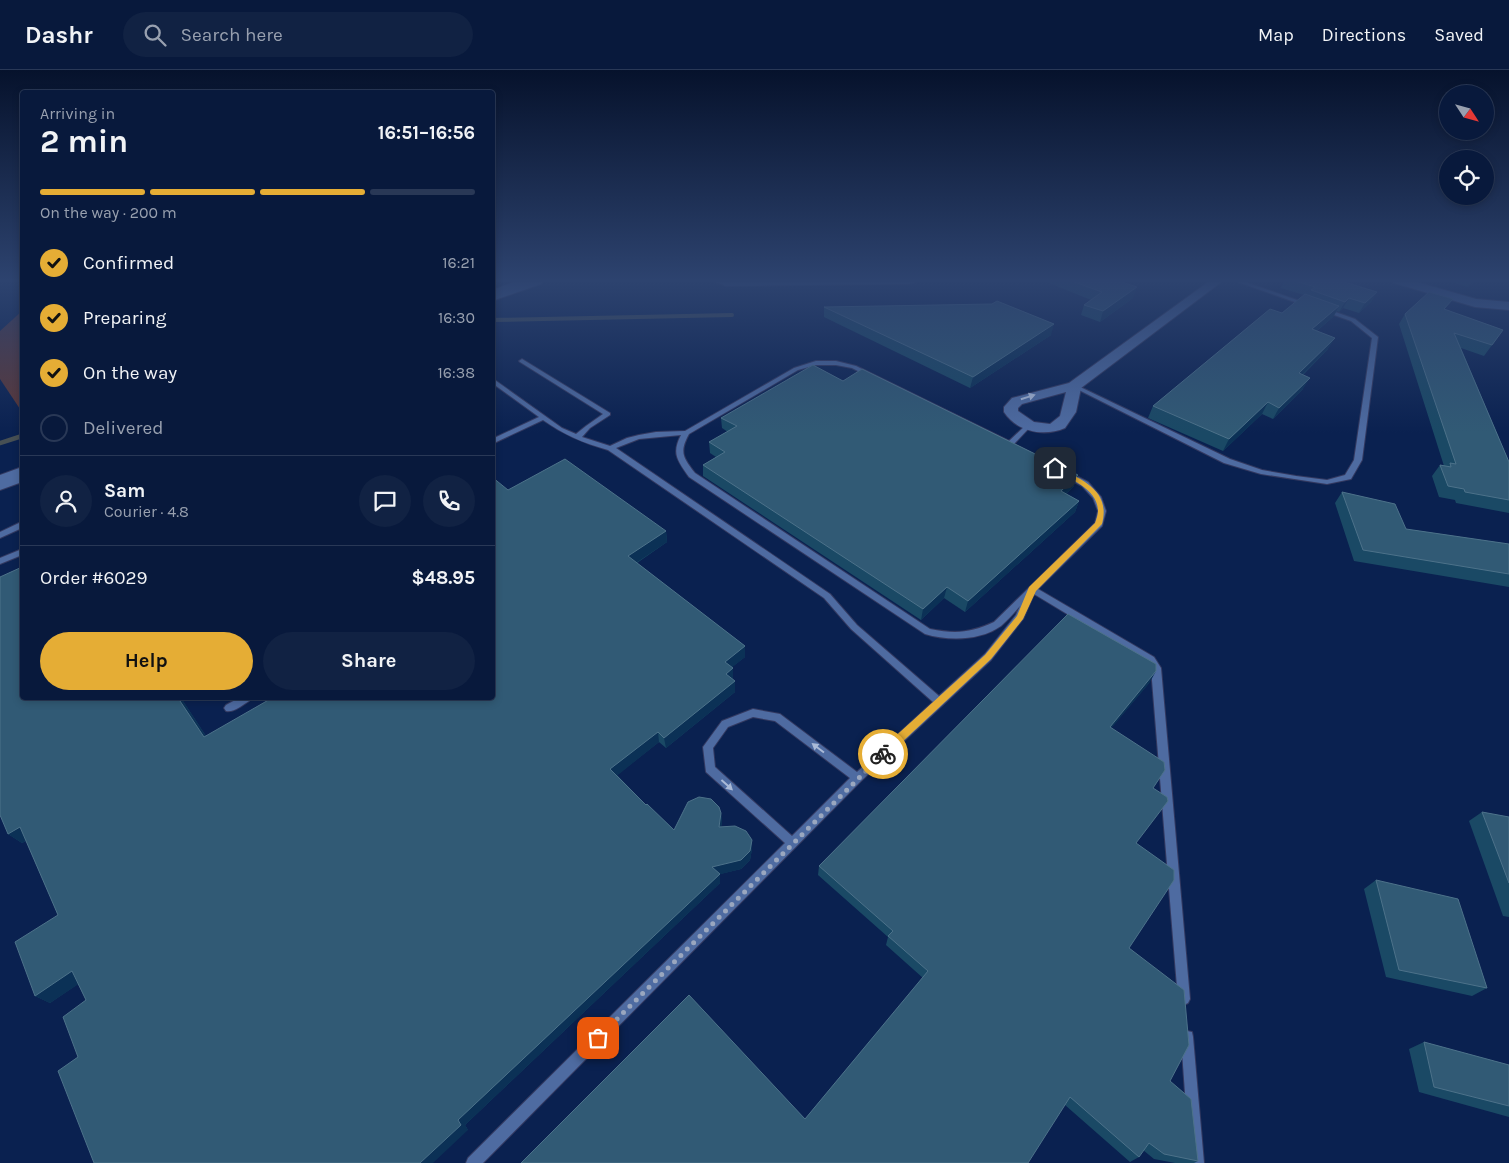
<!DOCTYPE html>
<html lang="en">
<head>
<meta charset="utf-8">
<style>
  :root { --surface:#08193c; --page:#112243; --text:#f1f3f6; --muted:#98a0af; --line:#293856; --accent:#e5ad35 }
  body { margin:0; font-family:Karla,sans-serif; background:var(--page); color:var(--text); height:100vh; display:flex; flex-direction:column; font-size:19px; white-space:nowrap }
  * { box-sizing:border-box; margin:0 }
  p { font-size:16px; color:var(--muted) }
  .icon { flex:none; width:28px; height:28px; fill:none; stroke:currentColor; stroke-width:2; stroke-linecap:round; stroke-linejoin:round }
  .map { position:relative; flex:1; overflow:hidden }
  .panel { position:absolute; left:20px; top:20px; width:475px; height:610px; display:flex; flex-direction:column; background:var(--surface); border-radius:5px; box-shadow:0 2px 8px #0003,0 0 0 1px var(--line) }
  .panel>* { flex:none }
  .needle { width:32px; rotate:126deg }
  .fabs { position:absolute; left:1439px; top:15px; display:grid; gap:10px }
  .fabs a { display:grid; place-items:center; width:55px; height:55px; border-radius:50%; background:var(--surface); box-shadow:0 2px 8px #0003,0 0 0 1px var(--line); font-size:25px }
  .pin { position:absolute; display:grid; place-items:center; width:42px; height:42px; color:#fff; margin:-21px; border-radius:10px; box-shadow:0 2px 8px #0006 }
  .courier { position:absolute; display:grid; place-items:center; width:50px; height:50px; margin:-25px; border:4px solid #e5ad35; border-radius:50%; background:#fff; color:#222; box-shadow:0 1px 6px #0007 }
  .headline em { font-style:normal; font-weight:700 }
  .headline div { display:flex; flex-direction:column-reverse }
  .headline { display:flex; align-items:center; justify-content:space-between; height:85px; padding:0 20px }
  h1 { font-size:32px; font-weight:700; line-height:38px }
  .bar { display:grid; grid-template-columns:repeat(4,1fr); gap:8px 5px; align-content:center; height:60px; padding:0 20px }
  .bar i { height:6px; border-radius:4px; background:var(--line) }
  .bar .selected { background:var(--accent) }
  .bar p { grid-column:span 4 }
  .line { display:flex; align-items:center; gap:12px; padding:0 20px; border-top:1px solid var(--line) }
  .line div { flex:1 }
  .round { display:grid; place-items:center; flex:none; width:52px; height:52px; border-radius:26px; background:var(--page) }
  ol { padding:0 20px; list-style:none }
  li { display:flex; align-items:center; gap:15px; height:55px }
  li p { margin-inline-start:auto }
  li .icon { padding:5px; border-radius:50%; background:var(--accent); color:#111; stroke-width:4 }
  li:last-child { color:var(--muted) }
  li i { width:28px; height:28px; border:2px solid var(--line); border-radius:50% }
  .action { display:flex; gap:10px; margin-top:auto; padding:10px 20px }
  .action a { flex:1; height:58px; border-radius:30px; background:var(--accent); color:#111; font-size:20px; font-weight:700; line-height:58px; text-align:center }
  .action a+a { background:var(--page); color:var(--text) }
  header { display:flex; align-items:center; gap:30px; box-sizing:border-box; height:70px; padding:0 25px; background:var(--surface); border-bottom:1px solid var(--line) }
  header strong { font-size:24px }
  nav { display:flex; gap:28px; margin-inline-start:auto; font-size:18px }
  .search { width:350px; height:45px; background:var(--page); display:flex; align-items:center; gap:12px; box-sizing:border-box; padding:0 18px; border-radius:28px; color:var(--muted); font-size:19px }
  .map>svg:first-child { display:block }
</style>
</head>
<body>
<header>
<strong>Dashr</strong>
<div class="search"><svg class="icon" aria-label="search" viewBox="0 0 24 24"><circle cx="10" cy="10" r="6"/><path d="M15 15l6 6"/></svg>Search here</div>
<nav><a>Map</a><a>Directions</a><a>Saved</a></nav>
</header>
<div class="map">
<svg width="1509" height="1093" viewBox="0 0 1509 1093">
  <rect width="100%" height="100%" fill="#0a2150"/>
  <!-- green -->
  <polygon fill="#5d3736" points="22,241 22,342 0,309 0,261"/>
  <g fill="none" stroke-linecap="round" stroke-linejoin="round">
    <!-- stream-far1 -->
    <polyline stroke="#475054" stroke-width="4" points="492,250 732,245"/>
    <!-- stream -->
    <polyline stroke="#475054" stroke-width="4.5" points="0,373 22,366"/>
    <!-- lane casing -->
    <g stroke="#333960" stroke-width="2">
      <g id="lane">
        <polygon points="711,210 719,210 726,212 921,210 909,214 726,216"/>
        <polygon points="1232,210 1240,210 1311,235 1306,236"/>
        <polygon points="1323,239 1327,239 1355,249 1378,267 1362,390 1351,409 1327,414 1261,404 1224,393 1071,316 1074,314 1076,315 1230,389 1262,400 1296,406 1327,410 1345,405 1354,390 1372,268 1351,251 1323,241"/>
        <path d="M 522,289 L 610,343 L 610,345 L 590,358 L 582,367 L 610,376 L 627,368 L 639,365 L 656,362 L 685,361 L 794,298 L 816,291 L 836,291 L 856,296 L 1009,371 L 1027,354 L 1031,354 L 1031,356 L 1014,374 L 1088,412 L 1101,427 L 1106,441 L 1102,456 L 1038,519 L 1154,587 L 1161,598 L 1190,929 L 1188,933 L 1184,935 L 1180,933 L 1178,929 L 1151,598 L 1148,593 L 1034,524 L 1023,549 L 991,590 L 861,711 L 483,1093 L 466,1093 L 468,1088 L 785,773 L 706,702 L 703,677 L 722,651 L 753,639 L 780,644 L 857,702 L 933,632 L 851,559 L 824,528 L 608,380 C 583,373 564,365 543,350 L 492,374 L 492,369 L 539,347 L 492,313 L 492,308 L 562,358 L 576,364 L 586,356 L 603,344 L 520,292 L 519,291 ZM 816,295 L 836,295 L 852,298 L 1007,376 L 1082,416 L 1093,428 L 1098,441 L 1095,453 L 994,552 C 970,563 956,564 930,559 L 695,403 C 683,388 679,382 689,364 L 798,300 ZM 681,365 C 671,384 678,391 689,407 L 925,564 C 948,571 980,571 1001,556 C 1008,550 1014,543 1020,536 L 1016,545 L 985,584 L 939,626 L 857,555 L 830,524 L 616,378 L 639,369 ZM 753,647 L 775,651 L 850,708 L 792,766 L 715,697 L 713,678 L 728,657 Z"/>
        <polygon points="19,453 22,453 22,458 0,468 0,462"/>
        <polygon points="22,479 22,485 0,494 0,488"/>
        <path d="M 239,628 L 251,628 L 249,631 C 243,635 233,643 226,641 L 224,638 L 226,635 Z"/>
        <polygon points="1187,961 1192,962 1193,967 1204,1093 1190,1093 1181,967 1182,962"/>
      </g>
    </g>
    <!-- street casing -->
    <g stroke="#333960" stroke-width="2">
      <g id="street">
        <path d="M 1211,210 L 1224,210 L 1081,318 L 1076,342 L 1065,358 C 1044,367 1017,362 1004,342 L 1004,337 L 1012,328 L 1069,313 ZM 1066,322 L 1060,346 L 1050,354 L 1034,352 L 1018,341 L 1018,338 L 1022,334 Z"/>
        <polygon points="1392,210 1410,210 1476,229 1509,232 1509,240 1475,237 1394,213"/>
      </g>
    </g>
    <!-- secondary casing -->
    <g stroke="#333960" stroke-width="2">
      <g id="secondary">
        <polygon points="520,210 543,210 541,214 492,231 492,220"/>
        <polygon points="22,397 22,412 0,420 0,405"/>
      </g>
    </g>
    <!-- lane -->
    <use href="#lane" fill="#4e6ba1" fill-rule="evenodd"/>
    <!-- street -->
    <use href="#street" fill="#4e6ba1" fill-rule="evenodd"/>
    <!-- secondary -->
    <use href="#secondary" fill="#4e6ba1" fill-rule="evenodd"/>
  </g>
  <!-- wall -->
  <g fill="#1a4965">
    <polygon points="1045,210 1116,210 1133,228 1100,252 1081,245 1084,235 1091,230 1044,211"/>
    <polygon points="1284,210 1338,210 1377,222 1371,232 1359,243 1343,238 1339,242 1337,241 1333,247 1317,261 1328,279 1303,305 1303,319 1273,349 1262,344 1223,381 1148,348 1153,336 1282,243 1304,225 1281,218"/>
    <polygon points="1444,210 1475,210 1468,217"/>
    <polygon points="824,237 1051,265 970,318 824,247"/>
    <polygon points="1446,240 1503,260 1484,286 1461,278 1509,392 1509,443 1456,433 1455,430 1439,427 1432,406 1440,395 1444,396 1399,254 1405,244"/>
    <polygon points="843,311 1074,416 1066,424 1079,431 1075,442 965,542 944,528 921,550 703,406 703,395 716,387 710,383 709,372 728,362 722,358 721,348"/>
    <polygon points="508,420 666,461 667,472 637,493 745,576 745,587 732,597 733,608 732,609 735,622 666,678 659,672 617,705 646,735 674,760 721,743 722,752 721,757 752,779 750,790 741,799 720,804 720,813 465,1055 468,1060 78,987 86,930 78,914 50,933 35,926 58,845 26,771 22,773 8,764 181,628 206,666 492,628"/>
    <polygon points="1342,422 1406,459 1509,474 1509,517 1354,491 1335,433"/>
    <polygon points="1150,612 1111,658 1153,718 1136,773 1129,878 1170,1011 1198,1091 1194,1093 1175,1093 1154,1089 1143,1080 1139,1087 1130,1092 1065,1035 805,1049 923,908 886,875 888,867 818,805 819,796"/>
    <polygon points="1482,742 1509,747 1509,847 1503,846 1469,751"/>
    <polygon points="1376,810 1487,918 1472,926 1386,907 1364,819"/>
    <polygon points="1424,972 1509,995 1509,1047 1419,1022 1409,979"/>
  </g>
  <!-- shaded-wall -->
  <g fill="#0b3156">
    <polygon points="1137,217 1133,228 1100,252 1103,241"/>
    <polygon points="1377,222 1371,232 1359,243 1365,233"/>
    <polygon points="1349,228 1343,238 1339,242 1345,232"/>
    <polygon points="1339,236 1333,247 1306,270 1312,259"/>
    <polygon points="1054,254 1051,265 970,318 973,307"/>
    <polygon points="1335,268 1328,279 1293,314 1299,303"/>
    <polygon points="1310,308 1303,319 1273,349 1279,338"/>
    <polygon points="1268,332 1262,344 1223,381 1229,369"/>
    <polygon points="1078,405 1074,416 1057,432 1061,421"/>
    <polygon points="1079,431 1075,442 965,542 968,531"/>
    <polygon points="666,461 667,472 630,497 628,486"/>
    <polygon points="947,517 944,528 921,550 923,539"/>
    <polygon points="745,576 745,587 725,603 725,592"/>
    <polygon points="733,598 733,608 726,614 726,604"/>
    <polygon points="1156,601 1150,612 1104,667 1110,657"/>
    <polygon points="735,611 735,622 666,678 664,668"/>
    <polygon points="178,628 181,628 213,677 204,667"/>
    <polygon points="658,662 659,672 613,709 610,699"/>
    <polygon points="721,743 722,752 719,766 719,757"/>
    <polygon points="20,757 33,767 22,773 8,764"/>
    <polygon points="752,770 752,779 750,790 741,799 713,806 712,797"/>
    <polygon points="720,804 720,813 465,1055 468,1060 433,1093 420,1093 458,1050"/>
    <polygon points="72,901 86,909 50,933 35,926"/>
  </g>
  <!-- building -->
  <g fill="#315a75" stroke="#4d728a">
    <polygon points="1069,210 1116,210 1137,217 1103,241 1084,235 1102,222"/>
    <polygon points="1292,210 1338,210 1377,222 1365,233 1349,228 1345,232 1311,220 1315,217"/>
    <polygon points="1429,222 1453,229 1444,239 1503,260 1492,275 1454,263 1509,392 1509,430 1465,422 1464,419 1448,416 1440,395 1451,397 1450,393 1456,394 1405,244"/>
    <polygon points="1305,224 1339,236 1312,259 1335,268 1299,303 1310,308 1279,338 1268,332 1229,369 1153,336 1270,239 1282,243"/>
    <polygon points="997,231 1054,254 973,307 824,237 992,234"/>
    <polygon points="813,295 843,311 862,299 1078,405 1061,421 1079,431 968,531 947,517 923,539 703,395 725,382 709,372 737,356 721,348"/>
    <polygon points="565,389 666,461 628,486 745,576 725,592 733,598 726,604 735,611 664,668 658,662 610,699 646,735 647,734 674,760 688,732 699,727 711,729 719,737 721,743 719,757 735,756 746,761 752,770 750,781 741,790 712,797 720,804 458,1050 461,1055 420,1093 94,1093 58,1001 78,987 63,947 86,930 72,901 35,926 15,872 58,845 20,757 8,764 0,745 0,507 22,497 22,628 178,628 204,667 272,628 492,628 492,407 508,420"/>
    <polygon points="1342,422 1395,434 1406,459 1509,474 1509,504 1363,480"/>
    <polygon points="1068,544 1156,594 1156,601 1110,657 1164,692 1165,700 1153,718 1167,727 1168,731 1136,773 1174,800 1174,810 1129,878 1184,920 1189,975 1170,1011 1191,1029 1198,1091 1164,1084 1149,1073 1139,1087 1070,1027 1028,1093 521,1093 689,925 805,1049 928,901 888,866 893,861 819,796"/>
    <polygon points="1482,742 1509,747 1509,813"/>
    <polygon points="1376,810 1458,829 1487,918 1399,900"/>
    <polygon points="1424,972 1509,995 1509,1036 1434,1017"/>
  </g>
  <!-- one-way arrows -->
  <defs><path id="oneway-solid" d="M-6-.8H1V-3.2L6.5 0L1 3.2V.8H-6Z" transform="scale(1.25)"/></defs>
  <g fill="#aabad7">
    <use href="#oneway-solid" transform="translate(1028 327) rotate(-17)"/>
    <use href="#oneway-solid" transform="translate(818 678) rotate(-143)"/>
    <use href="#oneway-solid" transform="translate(727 715) rotate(42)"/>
  </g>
  <!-- sky -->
  <linearGradient id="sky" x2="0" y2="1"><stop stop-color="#06122c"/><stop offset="0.58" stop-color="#2d436f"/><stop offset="1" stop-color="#2d436f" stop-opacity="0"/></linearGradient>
  <rect width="1509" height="363" fill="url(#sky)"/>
  <!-- route -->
  <path fill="#e5ad35" d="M 1053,397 L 1057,397 C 1082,410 1111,420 1102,454 L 1036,521 L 1023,549 L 991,589 L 886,687 L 879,687 L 879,681 L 985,585 L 1017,546 L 1029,517 L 1095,453 C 1096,450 1098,445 1098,441 C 1098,419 1069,408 1053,400 Z"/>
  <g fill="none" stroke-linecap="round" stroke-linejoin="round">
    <!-- done -->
    <polyline stroke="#9aa7bf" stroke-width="5" stroke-dasharray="0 9" points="598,968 883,684"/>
  </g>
</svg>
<div class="fabs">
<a><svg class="needle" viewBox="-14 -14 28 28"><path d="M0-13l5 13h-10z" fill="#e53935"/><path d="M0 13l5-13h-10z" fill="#98a0af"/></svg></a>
<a><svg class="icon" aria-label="locate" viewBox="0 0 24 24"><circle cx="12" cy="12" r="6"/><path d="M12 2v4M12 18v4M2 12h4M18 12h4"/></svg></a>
</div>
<div class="pin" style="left:598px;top:968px;background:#ea580c"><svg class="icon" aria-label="bag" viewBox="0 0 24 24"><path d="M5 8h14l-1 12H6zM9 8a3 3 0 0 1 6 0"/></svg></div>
<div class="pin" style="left:1055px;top:398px;background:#1f2937"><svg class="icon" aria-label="home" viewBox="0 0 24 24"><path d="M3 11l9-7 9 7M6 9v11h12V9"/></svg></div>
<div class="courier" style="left:883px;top:684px"><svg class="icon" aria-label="bike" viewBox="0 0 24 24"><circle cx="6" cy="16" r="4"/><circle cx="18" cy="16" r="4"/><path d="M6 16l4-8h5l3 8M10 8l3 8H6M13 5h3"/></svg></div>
<section class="panel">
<div class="headline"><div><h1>2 min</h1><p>Arriving in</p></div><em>16:51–16:56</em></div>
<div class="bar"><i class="selected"></i><i class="selected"></i><i class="selected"></i><i></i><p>On the way · 200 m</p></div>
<ol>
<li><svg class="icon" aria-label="check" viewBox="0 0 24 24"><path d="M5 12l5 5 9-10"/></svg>Confirmed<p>16:21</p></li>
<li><svg class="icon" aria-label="check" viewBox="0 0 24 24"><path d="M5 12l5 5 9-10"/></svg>Preparing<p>16:30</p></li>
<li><svg class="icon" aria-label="check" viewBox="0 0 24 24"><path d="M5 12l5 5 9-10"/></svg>On the way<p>16:38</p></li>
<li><i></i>Delivered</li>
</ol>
<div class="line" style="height:90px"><a class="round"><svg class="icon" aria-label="person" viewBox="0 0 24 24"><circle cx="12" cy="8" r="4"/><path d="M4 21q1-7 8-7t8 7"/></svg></a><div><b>Sam</b><p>Courier · 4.8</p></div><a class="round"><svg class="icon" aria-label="chat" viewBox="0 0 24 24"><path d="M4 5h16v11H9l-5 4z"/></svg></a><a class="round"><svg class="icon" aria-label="phone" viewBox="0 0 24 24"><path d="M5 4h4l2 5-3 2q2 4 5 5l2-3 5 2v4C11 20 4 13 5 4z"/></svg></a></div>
<div class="line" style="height:65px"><div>Order #6029</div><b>$48.95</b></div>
<div class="action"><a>Help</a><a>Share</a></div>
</section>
</div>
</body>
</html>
